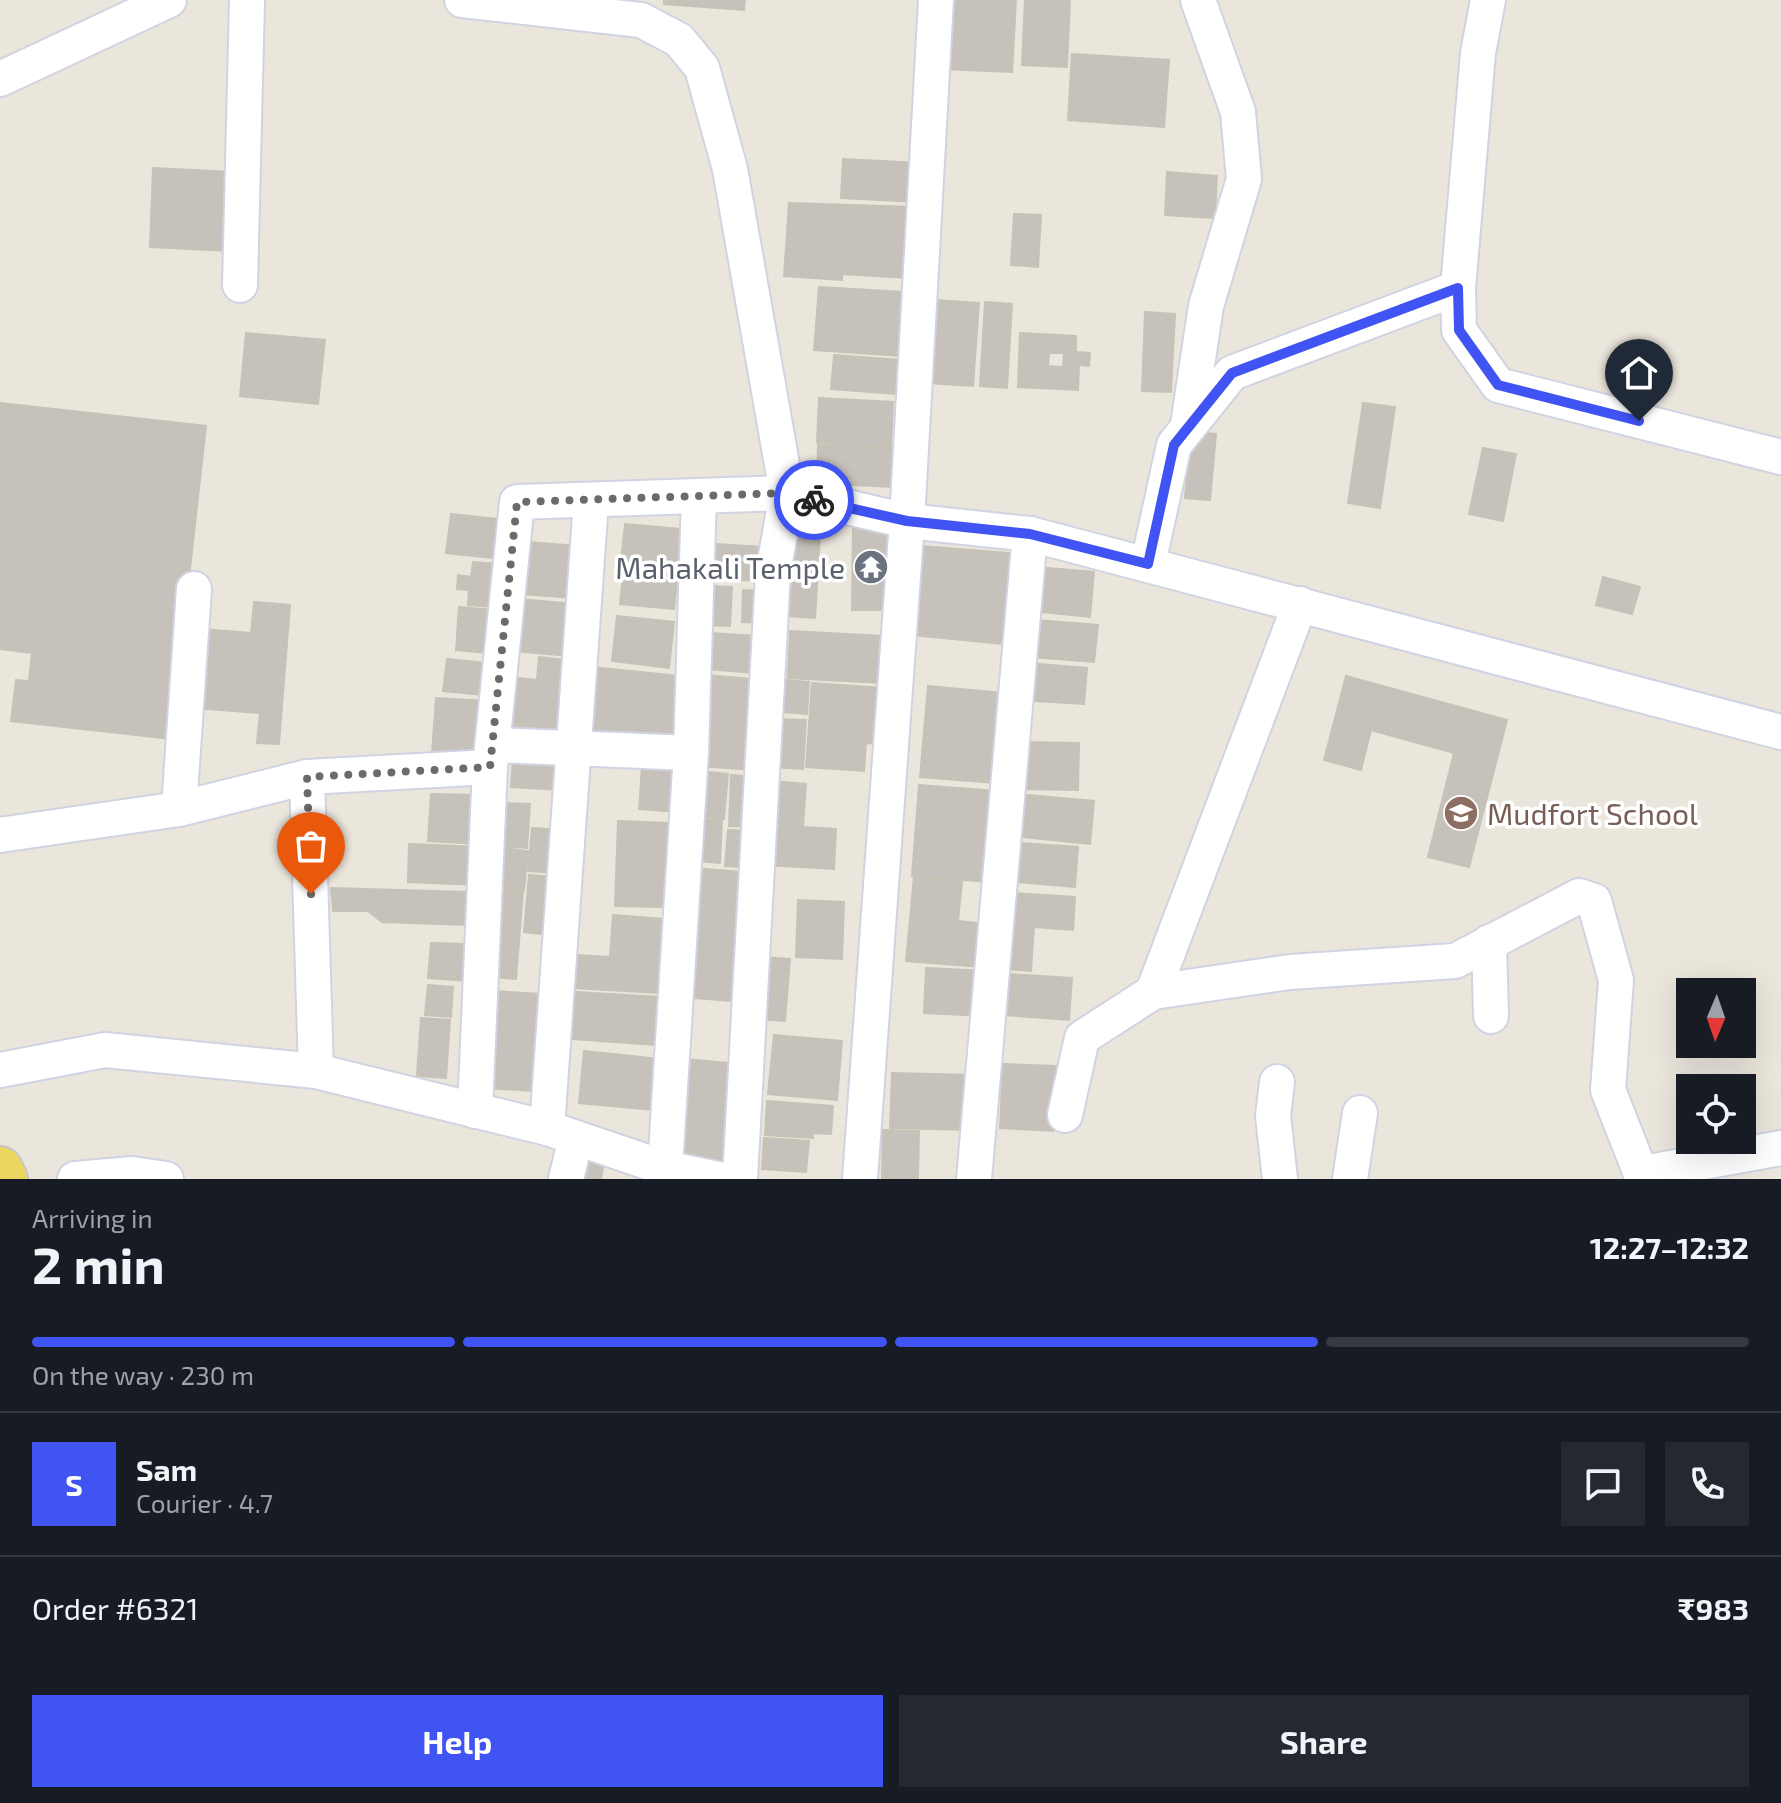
<!DOCTYPE html>
<html lang="en">
<head>
<meta charset="utf-8">
<style>
  :root { --surface:#171b24; --page:#242831; --text:#f1f3f6; --muted:#9ea1a6; --line:#363941; --accent:#4053f3 }
  body { margin:0; font-family:"Exo 2",sans-serif; background:var(--page); color:var(--text); height:100vh; display:flex; flex-direction:column; font-size:30px; white-space:nowrap }
  * { box-sizing:border-box; margin:0 }
  p { font-size:26px; color:var(--muted) }
  .icon { flex:none; width:44px; height:44px; fill:none; stroke:currentColor; stroke-width:2; stroke-linecap:round; stroke-linejoin:round }
  .map { position:relative; height:1179px; overflow:hidden }
  .details { display:flex; flex-direction:column; background:var(--surface); flex:1 }
  .details>* { flex:none }
  .needle { width:52px; rotate:182deg }
  .buttons { position:absolute; left:1676px; top:978px; display:grid; gap:16px }
  .buttons a { display:grid; place-items:center; width:80px; height:80px; border-radius:0px; background:var(--surface); box-shadow:0 8px 32px #0002; font-size:40px }
  .pin { position:absolute; display:grid; place-items:center; width:68px; height:68px; color:#fff; margin:-82px -34px; border-radius:50% 50% 50% 0; rotate:-45deg; box-shadow:0 0 8px #0007 }
  .pin .icon { rotate:45deg }
  .courier { position:absolute; display:grid; place-items:center; width:80px; height:80px; margin:-40px; border:6px solid #4053f3; border-radius:50%; background:#fff; color:#222; box-shadow:0 2px 10px #0007 }
  .overview em { font-style:normal; font-weight:700 }
  .overview div { display:flex; flex-direction:column-reverse }
  .overview { display:flex; align-items:center; justify-content:space-between; height:136px; padding:0 32px }
  h1 { font-size:52px; font-weight:700; line-height:60px }
  .bar { display:grid; grid-template-columns:repeat(4,1fr); gap:12px 8px; align-content:center; height:96px; padding:0 32px }
  .bar i { height:10px; border-radius:6px; background:var(--line) }
  .bar .selected { background:var(--accent) }
  .bar p { grid-column:span 4 }
  .line { display:flex; align-items:center; gap:20px; padding:0 32px; border-top:2px solid var(--line) }
  .line div { flex:1 }
  .round { display:grid; place-items:center; flex:none; width:84px; height:84px; border-radius:0px; background:var(--page) }
  .action { display:flex; gap:16px; margin-top:auto; padding:16px 32px }
  .action a { flex:1; height:92px; border-radius:0px; background:var(--accent); color:#fff; font-size:32px; font-weight:700; line-height:92px; text-align:center }
  .action a+a { background:var(--page); color:var(--text) }
  .map>svg:first-child { display:block }
</style>
</head>
<body>
<div class="map">
<svg width="1781" height="1179" viewBox="0 0 1781 1179">
  <rect width="100%" height="100%" fill="#ebe6dc"/>
  <!-- building -->
  <g fill="#c6c2bb" stroke="#c6c2b5" stroke-width="2" fill-rule="evenodd">
    <polygon points="664,0 745,0 744,10 664,4"/>
    <polygon points="945,0 1016,0 1012,72 941,69"/>
    <polygon points="1025,0 1070,0 1067,67 1022,65"/>
    <polygon points="1072,54 1169,60 1164,127 1068,120"/>
    <polygon points="843,159 920,163 918,202 841,198"/>
    <polygon points="153,168 233,172 229,251 150,247"/>
    <polygon points="1167,172 1217,176 1215,218 1165,215"/>
    <polygon points="789,203 913,207 908,278 842,274 842,280 784,276"/>
    <polygon points="1014,214 1041,215 1038,267 1011,265"/>
    <polygon points="819,287 904,292 900,356 814,350"/>
    <polygon points="935,300 979,303 973,386 929,383"/>
    <polygon points="985,302 1012,304 1007,388 980,386"/>
    <polygon points="1145,312 1175,314 1171,392 1142,391"/>
    <polygon points="246,333 325,340 318,404 240,396"/>
    <path d="M 1020,333 L 1076,336 L 1076,352 L 1090,353 L 1089,366 L 1079,365 L 1078,390 L 1018,387 ZM 1049,353 L 1064,353 L 1063,367 L 1048,366 Z"/>
    <polygon points="834,355 899,360 896,394 831,389"/>
    <polygon points="819,398 893,402 891,446 817,442"/>
    <polygon points="0,403 206,426 171,739 11,721 16,680 29,681 32,653 0,649"/>
    <polygon points="1363,403 1395,407 1380,508 1348,503"/>
    <polygon points="1191,432 1216,434 1210,500 1185,498"/>
    <polygon points="818,444 895,448 892,487 817,483"/>
    <polygon points="1483,448 1516,454 1503,521 1469,514"/>
    <polygon points="451,514 497,519 492,558 446,553"/>
    <polygon points="793,517 821,519 815,618 787,616"/>
    <polygon points="853,521 891,524 887,610 852,610"/>
    <polygon points="625,524 680,529 676,577 620,572"/>
    <polygon points="527,542 578,546 574,598 523,594"/>
    <polygon points="716,544 766,547 764,581 714,579"/>
    <polygon points="909,545 1022,554 1012,645 903,634"/>
    <polygon points="473,562 498,564 494,607 468,605 469,590 457,589 458,575 471,577"/>
    <polygon points="1036,567 1094,572 1090,617 1032,611"/>
    <polygon points="623,576 677,581 674,609 620,604"/>
    <polygon points="1603,577 1640,587 1632,614 1596,605"/>
    <polygon points="707,586 732,587 730,626 705,625"/>
    <polygon points="743,590 763,591 762,623 742,622"/>
    <polygon points="517,599 575,604 570,656 512,651"/>
    <polygon points="254,602 290,605 279,744 257,743 260,713 196,708 202,629 251,633"/>
    <polygon points="459,607 492,610 488,653 456,650"/>
    <polygon points="617,616 674,622 669,668 612,661"/>
    <polygon points="1036,620 1098,625 1094,662 1032,657"/>
    <polygon points="790,631 883,636 881,683 788,678"/>
    <polygon points="709,633 758,636 755,673 706,669"/>
    <polygon points="539,657 573,661 566,741 505,736 510,677 537,680"/>
    <polygon points="447,659 486,663 483,695 443,691"/>
    <polygon points="1038,664 1087,668 1084,704 1035,701"/>
    <polygon points="591,667 679,676 672,748 584,740"/>
    <polygon points="707,675 761,680 753,770 699,766"/>
    <polygon points="1346,676 1507,720 1469,867 1428,857 1454,753 1371,730 1361,770 1324,760"/>
    <polygon points="772,679 809,682 807,714 770,711"/>
    <polygon points="812,683 883,688 880,744 866,743 864,771 806,767"/>
    <polygon points="928,686 1003,693 995,783 920,777"/>
    <polygon points="436,698 486,701 482,757 432,753"/>
    <polygon points="775,719 806,720 803,769 772,767"/>
    <polygon points="1023,742 1079,743 1078,790 1021,789"/>
    <polygon points="513,758 563,761 561,790 511,787"/>
    <polygon points="642,766 681,769 678,812 639,809"/>
    <polygon points="697,771 728,774 724,819 694,816"/>
    <polygon points="731,775 761,777 758,827 729,826"/>
    <polygon points="771,781 806,784 803,827 836,829 834,869 766,865"/>
    <polygon points="919,785 996,791 989,882 912,876"/>
    <polygon points="431,794 483,795 478,844 428,841"/>
    <polygon points="1027,795 1094,801 1090,844 1023,837"/>
    <polygon points="504,803 530,804 527,848 501,846"/>
    <polygon points="697,819 722,820 720,863 695,861"/>
    <polygon points="618,821 668,823 665,907 615,906"/>
    <polygon points="532,828 563,830 559,873 528,871"/>
    <polygon points="728,830 755,831 753,868 725,866"/>
    <polygon points="1020,843 1078,847 1075,887 1017,882"/>
    <polygon points="409,844 481,847 480,885 408,882"/>
    <polygon points="504,848 528,851 524,890 500,887"/>
    <polygon points="692,868 754,873 744,1002 682,997"/>
    <polygon points="529,875 556,877 552,935 524,932"/>
    <polygon points="914,877 962,882 958,921 985,924 981,967 906,961"/>
    <polygon points="331,888 468,892 467,925 382,922 368,911 333,911"/>
    <polygon points="498,889 523,891 516,979 492,977"/>
    <polygon points="1010,893 1075,897 1073,930 1034,927 1031,971 1005,969"/>
    <polygon points="798,900 844,902 842,959 796,957"/>
    <polygon points="613,915 663,919 658,993 574,988 576,955 610,957"/>
    <polygon points="431,943 470,944 468,981 428,978"/>
    <polygon points="761,957 790,959 785,1021 757,1019"/>
    <polygon points="926,968 987,971 985,1016 924,1013"/>
    <polygon points="1007,974 1072,978 1069,1020 1004,1015"/>
    <polygon points="428,985 453,987 451,1017 425,1015"/>
    <polygon points="494,991 541,994 534,1091 488,1088"/>
    <polygon points="576,992 659,997 656,1045 573,1039"/>
    <polygon points="421,1018 450,1020 446,1078 417,1076"/>
    <polygon points="774,1035 842,1041 837,1100 768,1094"/>
    <polygon points="584,1051 659,1059 654,1110 579,1103"/>
    <polygon points="684,1059 739,1064 729,1161 675,1156"/>
    <polygon points="1003,1064 1056,1066 1053,1131 1000,1128"/>
    <polygon points="892,1073 972,1075 970,1130 890,1128"/>
    <polygon points="767,1101 833,1106 831,1134 813,1133 813,1138 765,1135"/>
    <polygon points="883,1130 919,1131 918,1179 882,1179"/>
    <polygon points="764,1138 809,1141 806,1172 762,1169"/>
    <polygon points="578,1157 604,1161 601,1179 575,1179"/>
  </g>
  <g fill="none" stroke-linecap="round" stroke-linejoin="round">
    <!-- minor casing -->
    <g stroke="#d1d3e2" stroke-width="38">
      <g id="minor">
        <polyline points="462,0 641,20 679,40 702,68 730,169 787,493 773,573 740,1179"/>
        <polyline points="1488,0 1478,53 1458,288 1459,330 1498,385 1781,457"/>
        <polyline points="0,79 169,0"/>
        <polyline points="240,285 247,0"/>
        <polyline points="1188,425 1206,306 1244,179 1238,112 1198,0"/>
        <polyline points="1148,564 1174,445 1232,373 1458,288"/>
        <polyline points="494,745 691,753"/>
        <polyline points="307,777 316,1071"/>
        <polyline points="179,809 194,589"/>
        <polyline points="0,835 179,809 307,777 490,767 517,502 787,493 907,521 1030,534 1781,732"/>
        <polyline points="1489,942 1491,1016"/>
        <polyline points="1153,992 1300,604"/>
        <polyline points="0,1070 105,1050 316,1071 547,1128 665,1168 718,1179"/>
        <polyline points="1277,1082 1273,1116 1280,1179"/>
        <polyline points="475,1111 490,767"/>
        <polyline points="1065,1115 1082,1038 1153,992 1290,972 1455,961 1579,896 1594,901 1616,980 1608,1090 1643,1179"/>
        <polyline points="547,1128 591,501"/>
        <polyline points="665,1168 691,753 699,496"/>
        <polyline points="75,1179 132,1174 166,1179"/>
        <polyline points="566,1179 576,1138"/>
        <polyline points="860,1179 907,521 936,0"/>
        <polyline points="974,1179 1030,534"/>
        <polyline points="1350,1179 1360,1113"/>
        <polyline points="1646,1179 1654,1171 1781,1148"/>
      </g>
    </g>
    <!-- major casing -->
    <g stroke="#c7c7c7" stroke-width="48">
      <polyline id="major" points="0,1169 5,1179"/>
    </g>
    <!-- minor -->
    <use href="#minor" stroke="#fff" stroke-width="34"/>
    <!-- major -->
    <use href="#major" stroke="#ebd760" stroke-width="44"/>
  </g>
  <g fill="none" stroke-linecap="round" stroke-linejoin="round">
    <!-- done -->
    <polyline stroke="#6d6b68" stroke-width="8" stroke-dasharray="0 14.4" points="311,894 307,777 490,767 517,502 787,493 814,500"/>
    <!-- route -->
    <polyline stroke="#4053f3" stroke-width="10" points="814,500 907,521 1030,534 1148,564 1174,445 1232,373 1458,288 1459,330 1498,385 1639,421"/>
  </g>
  <!-- icons -->
  <defs>
    <g id="temple-disc" transform="scale(1.8)"><circle r="9.5" fill="#6b7280" stroke="#fff"/><path d="M0-6L5-2H3V0L6.5 2.5H4V6H1.5V3h-3V6H-4V2.5H-6.5L-3 0V-2H-5Z" fill="#fff"/></g>
    <g id="school-disc" transform="scale(1.8)"><circle r="9.5" fill="#8d6e63" stroke="#fff"/><path d="M0-5L7-2L0 1L-7-2ZM-4 1L0 2.5L4 1V4Q0 6-4 4Z" fill="#fff"/></g>
  </defs>
  <g fill-rule="evenodd">
    <use href="#temple-disc" x="871" y="567"/>
    <use href="#school-disc" x="1461" y="813"/>
  </g>
  <g text-anchor="middle" dominant-baseline="central" stroke-width="7" stroke-linejoin="round" paint-order="stroke">
    <!-- worship labels -->
    <g font-size="30" fill="#5b616d" stroke="#fff" text-anchor="end">
      <text x="845" y="567">Mahakali Temple</text>
    </g>
    <!-- education labels -->
    <g font-size="30" fill="#785e54" stroke="#fff" text-anchor="start">
      <text x="1487" y="813">Mudfort School</text>
    </g>
  </g>
</svg>
<div class="buttons">
<a><svg class="needle" viewBox="-14 -14 28 28"><path d="M0-13l5 13h-10z" fill="#e53935"/><path d="M0 13l5-13h-10z" fill="#9ea1a6"/></svg></a>
<a><svg class="icon" aria-label="locate" viewBox="0 0 24 24"><circle cx="12" cy="12" r="6"/><path d="M12 2v4M12 18v4M2 12h4M18 12h4"/></svg></a>
</div>
<div class="pin" style="left:311px;top:894px;background:#ea580c"><svg class="icon" aria-label="bag" viewBox="0 0 24 24"><path d="M5 8h14l-1 12H6zM9 8a3 3 0 0 1 6 0"/></svg></div>
<div class="pin" style="left:1639px;top:421px;background:#1f2937"><svg class="icon" aria-label="home" viewBox="0 0 24 24"><path d="M3 11l9-7 9 7M6 9v11h12V9"/></svg></div>
<div class="courier" style="left:814px;top:500px"><svg class="icon" aria-label="bike" viewBox="0 0 24 24"><circle cx="6" cy="16" r="4"/><circle cx="18" cy="16" r="4"/><path d="M6 16l4-8h5l3 8M10 8l3 8H6M13 5h3"/></svg></div>
</div>
<section class="details">
<div class="overview"><div><h1>2 min</h1><p>Arriving in</p></div><em>12:27–12:32</em></div>
<div class="bar"><i class="selected"></i><i class="selected"></i><i class="selected"></i><i></i><p>On the way · 230 m</p></div>
<div class="line" style="height:144px"><b class="round" style="background:var(--accent);color:#fff">S</b><div><b>Sam</b><p>Courier · 4.7</p></div><a class="round"><svg class="icon" aria-label="chat" viewBox="0 0 24 24"><path d="M4 5h16v11H9l-5 4z"/></svg></a><a class="round"><svg class="icon" aria-label="phone" viewBox="0 0 24 24"><path d="M5 4h4l2 5-3 2q2 4 5 5l2-3 5 2v4C11 20 4 13 5 4z"/></svg></a></div>
<div class="line" style="height:104px"><div>Order #6321</div><b>₹983</b></div>
<div class="action"><a>Help</a><a>Share</a></div>
</section>
</body>
</html>
